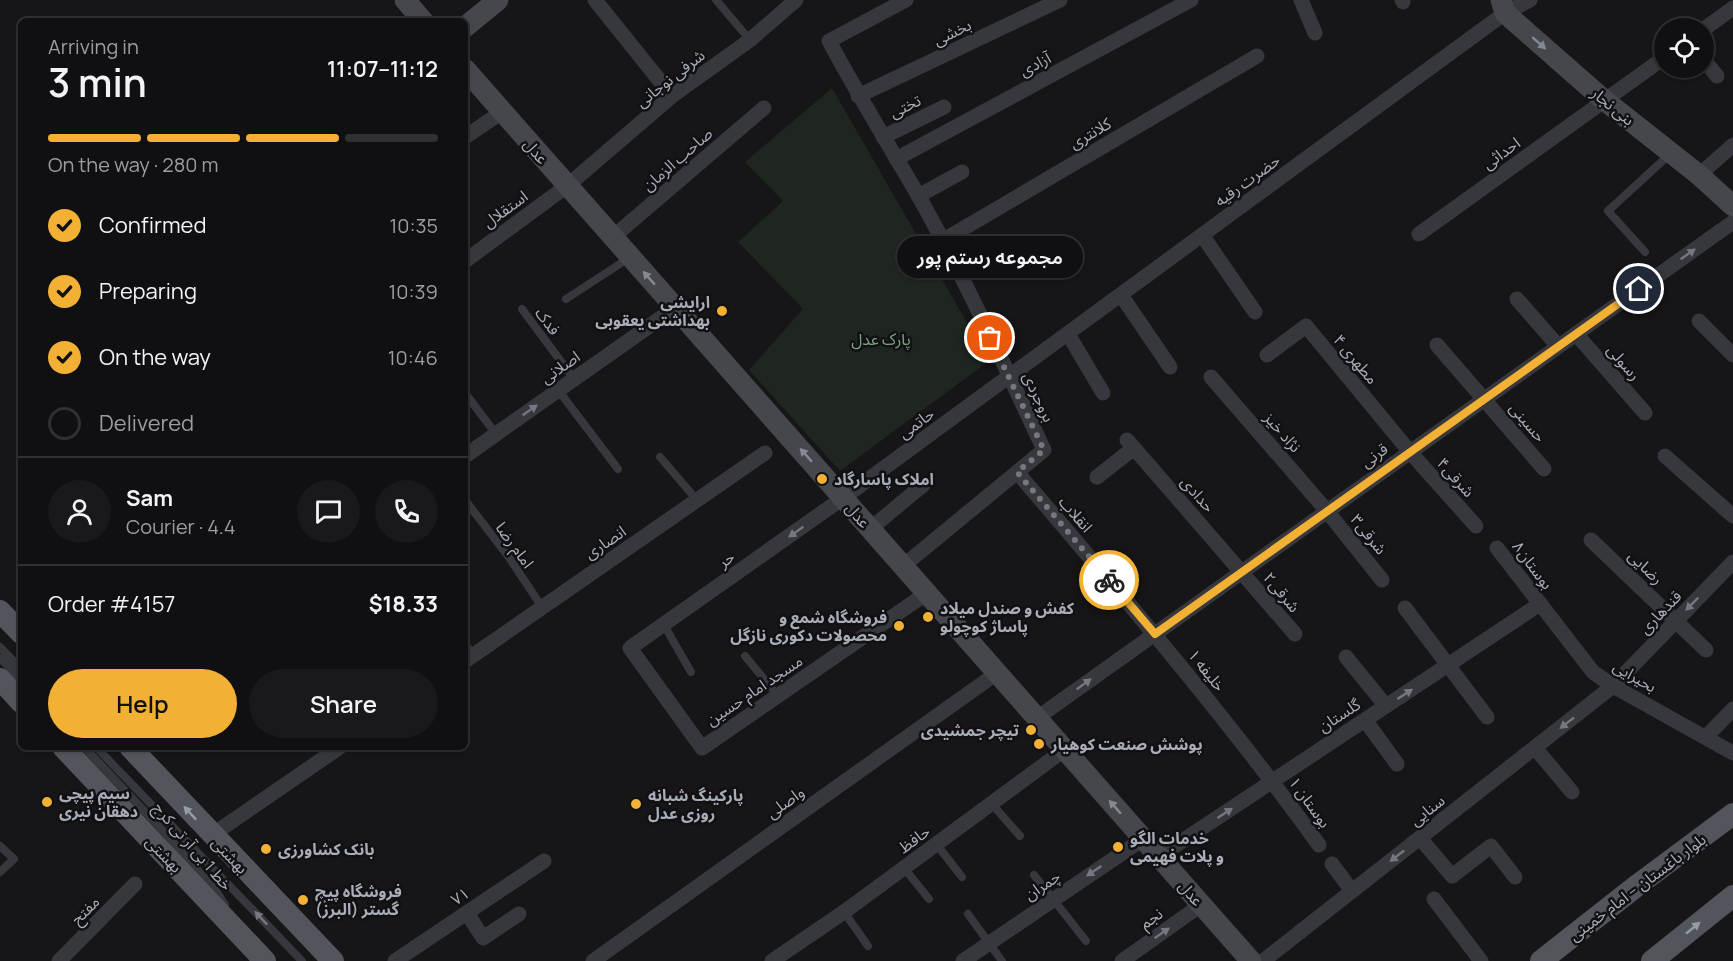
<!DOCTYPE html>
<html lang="en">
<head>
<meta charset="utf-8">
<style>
  :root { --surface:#101012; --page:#19191b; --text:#f1f3f6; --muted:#9c9d9f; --line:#303032; --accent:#f2b134 }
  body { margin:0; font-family:Manrope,"Noto Sans Arabic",sans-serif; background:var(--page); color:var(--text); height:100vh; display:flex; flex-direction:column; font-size:22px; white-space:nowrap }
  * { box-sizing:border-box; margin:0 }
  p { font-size:20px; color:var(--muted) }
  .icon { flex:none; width:33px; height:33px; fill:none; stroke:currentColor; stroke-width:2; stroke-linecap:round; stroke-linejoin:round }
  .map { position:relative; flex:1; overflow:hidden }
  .details { position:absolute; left:18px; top:18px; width:450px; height:732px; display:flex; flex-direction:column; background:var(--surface); border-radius:9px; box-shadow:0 2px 4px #0004,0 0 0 2px var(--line) }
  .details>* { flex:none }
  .buttons { position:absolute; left:1654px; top:18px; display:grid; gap:12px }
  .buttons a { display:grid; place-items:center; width:60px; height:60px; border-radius:50%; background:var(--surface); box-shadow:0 2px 4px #0004,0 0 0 2px var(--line); font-size:30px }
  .pin { position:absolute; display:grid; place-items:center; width:51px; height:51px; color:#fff; margin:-26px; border:3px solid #fff; border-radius:50%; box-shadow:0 2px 6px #0007 }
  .courier { position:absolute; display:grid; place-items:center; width:60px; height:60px; margin:-30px; border:4px solid #f2b134; border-radius:50%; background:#fff; color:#222; box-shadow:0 2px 8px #0007 }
  .bubble { position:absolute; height:42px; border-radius:21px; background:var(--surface); box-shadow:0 2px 4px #0004,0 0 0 2px var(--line); font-size:20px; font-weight:600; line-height:42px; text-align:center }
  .headline em { font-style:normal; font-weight:600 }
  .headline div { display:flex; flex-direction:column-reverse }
  .headline { display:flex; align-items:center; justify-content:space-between; height:102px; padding:0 30px }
  h1 { font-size:39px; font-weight:600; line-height:45px }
  .bar { display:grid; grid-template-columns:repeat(4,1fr); gap:9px 6px; align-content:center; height:72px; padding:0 30px }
  .bar i { height:8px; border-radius:4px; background:var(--line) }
  .bar .on { background:var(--accent) }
  .bar p { grid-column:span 4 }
  .line { display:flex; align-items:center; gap:15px; padding:0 30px; border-top:2px solid var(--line) }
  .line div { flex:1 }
  .round { display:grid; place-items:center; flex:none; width:63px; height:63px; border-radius:32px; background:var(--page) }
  ol { padding:0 30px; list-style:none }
  li { display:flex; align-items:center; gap:18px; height:66px }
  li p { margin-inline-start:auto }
  li .icon { padding:6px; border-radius:50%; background:var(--accent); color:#111; stroke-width:4 }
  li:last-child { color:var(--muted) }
  li i { width:33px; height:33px; border:3px solid var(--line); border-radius:50% }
  .primary-button { display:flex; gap:12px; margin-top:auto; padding:12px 30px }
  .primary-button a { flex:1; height:69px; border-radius:36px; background:var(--accent); color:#111; font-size:24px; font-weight:600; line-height:69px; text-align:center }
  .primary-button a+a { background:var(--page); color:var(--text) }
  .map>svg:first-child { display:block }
</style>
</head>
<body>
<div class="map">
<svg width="1733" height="961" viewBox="0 0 1733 961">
  <rect width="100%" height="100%" fill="#161618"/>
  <!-- green -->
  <polygon fill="#1e261f" points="832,88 989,361 840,471 749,370 803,309 738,242 783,201 745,162"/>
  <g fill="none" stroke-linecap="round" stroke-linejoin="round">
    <!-- lane -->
    <g stroke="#37383d" stroke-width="8">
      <polyline points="716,0 750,40"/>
      <polyline points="1645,252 1608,211 1670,154"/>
      <polyline points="566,299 629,258"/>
      <polyline points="522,309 574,379"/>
      <polyline points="558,390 618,469"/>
      <polyline points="465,393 496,434"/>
      <polyline points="660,457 697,500"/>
      <polyline points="465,500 508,556 542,607"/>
      <polyline points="664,625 691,672"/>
      <polyline points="465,644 473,655"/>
      <polyline points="0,647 21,669"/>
      <polyline points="745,656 778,696"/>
      <polyline points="0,658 21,680"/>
      <polyline points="84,747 168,836 216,891 225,905"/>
      <polyline points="96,747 302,961"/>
      <polyline points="992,804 1020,836"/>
      <polyline points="937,845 962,877"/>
      <polyline points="0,846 14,859 0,872"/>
      <polyline points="904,868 929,899"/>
      <polyline points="1034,875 1086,941"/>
      <polyline points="844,912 868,946"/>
      <polyline points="968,914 1002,961"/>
    </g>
    <!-- street -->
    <g stroke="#37383d" stroke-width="15">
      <polyline points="595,0 664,86"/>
      <polyline points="1301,0 1315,33"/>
      <polyline points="1402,0 1403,2"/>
      <polyline points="1704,29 1733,8"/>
      <polyline points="1704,60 1717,76"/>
      <polyline points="858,96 1060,0"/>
      <polyline points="465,137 502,112"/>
      <polyline points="883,137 944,107"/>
      <polyline points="896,159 1191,0"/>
      <polyline points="1699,175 1733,145"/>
      <polyline points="918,196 962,172"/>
      <polyline points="1419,234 1665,57"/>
      <polyline points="1202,235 1255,312"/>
      <polyline points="613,237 764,108"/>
      <polyline points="942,241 1257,56"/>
      <polyline points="465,261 567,186 672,96 750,40 796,0"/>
      <polyline points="1121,295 1170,367"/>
      <polyline points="1517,299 1558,346"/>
      <polyline points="1699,321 1733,355"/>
      <polyline points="1068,334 1103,393"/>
      <polyline points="1576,334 1645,413"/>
      <polyline points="1437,345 1544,469"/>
      <polyline points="1267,355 1306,326 1410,452 1476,526"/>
      <polyline points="1211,377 1327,511 1382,580"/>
      <polyline points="1127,440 1295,634"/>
      <polyline points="465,456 675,308"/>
      <polyline points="1665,456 1733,516"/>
      <path d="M 1017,472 C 1121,594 1225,715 1319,845"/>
      <polyline points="1097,477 1134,448"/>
      <polyline points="870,529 923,485"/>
      <polyline points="1591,540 1706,650"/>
      <polyline points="1497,548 1593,672 1613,686 1733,753"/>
      <path d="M 903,566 L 1044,450 C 1004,364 964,277 918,195 C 888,144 857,93 829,41 L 906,0"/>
      <polyline points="927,593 702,748 630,648 843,498 1505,13 1530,0"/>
      <polyline points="1405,608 1487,717"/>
      <polyline points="1346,657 1386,706"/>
      <polyline points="465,661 765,453"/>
      <polyline points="1037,718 1733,222"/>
      <polyline points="1365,720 1397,764"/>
      <polyline points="1706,737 1733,709"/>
      <polyline points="1535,748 1572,792"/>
      <polyline points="212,835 340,747"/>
      <polyline points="1420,838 1452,876 1491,846 1515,877"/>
      <polyline points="1158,857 1540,604"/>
      <polyline points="1332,864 1352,891"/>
      <polyline points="1434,899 1481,961"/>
      <polyline points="467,913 483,938 519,914"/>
      <polyline points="59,961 135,884"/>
      <polyline points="395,961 544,861"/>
      <polyline points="593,961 997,673"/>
      <polyline points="772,961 844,912 1064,750"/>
      <polyline points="963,961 1143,839"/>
      <polyline points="1122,961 1201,905"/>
      <polyline points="1263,961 1613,686 1733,562"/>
    </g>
    <!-- secondary -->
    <g stroke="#45474d" stroke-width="21">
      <polyline points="405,0 423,21"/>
      <polyline points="1501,0 1505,13 1604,100 1699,175 1733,206"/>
      <polyline points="465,27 498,0"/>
      <polyline points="465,69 1251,961"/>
    </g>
    <!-- primary -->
    <g stroke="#53555c" stroke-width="22">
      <polyline points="0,611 21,633"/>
      <polyline points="0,679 21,702"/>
      <polyline points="63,747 265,961"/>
      <polyline points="130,747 333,961"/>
      <polyline points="1541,961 1639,884 1733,814"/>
      <polyline points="1652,961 1733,896"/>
    </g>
  </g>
  <!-- one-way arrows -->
  <defs><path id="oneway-solid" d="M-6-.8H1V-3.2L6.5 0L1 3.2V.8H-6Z" transform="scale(1.5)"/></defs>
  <g fill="#858993">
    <use href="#oneway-solid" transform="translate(1539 43) rotate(41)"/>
    <use href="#oneway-solid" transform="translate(649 278) rotate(-131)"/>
    <use href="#oneway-solid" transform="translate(806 455) rotate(-131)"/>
    <use href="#oneway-solid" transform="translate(1115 807) rotate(-131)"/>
  </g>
  <g fill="#757881">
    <use href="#oneway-solid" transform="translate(1688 254) rotate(-35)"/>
    <use href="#oneway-solid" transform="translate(530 410) rotate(-35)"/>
    <use href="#oneway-solid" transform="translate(796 532) rotate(145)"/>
    <use href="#oneway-solid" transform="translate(1692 604) rotate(134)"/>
    <use href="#oneway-solid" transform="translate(1084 684) rotate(-36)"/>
    <use href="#oneway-solid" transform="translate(1405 694) rotate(-33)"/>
    <use href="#oneway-solid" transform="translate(1567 723) rotate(142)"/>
    <use href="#oneway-solid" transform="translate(1225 813) rotate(-33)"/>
    <use href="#oneway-solid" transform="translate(1397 856) rotate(142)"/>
    <use href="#oneway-solid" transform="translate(1094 871) rotate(146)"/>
    <use href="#oneway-solid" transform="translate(261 918) rotate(-133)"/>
    <use href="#oneway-solid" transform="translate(1162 933) rotate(-35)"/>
  </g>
  <g fill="#979ba6">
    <use href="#oneway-solid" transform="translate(190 813) rotate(-133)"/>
    <use href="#oneway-solid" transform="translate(1693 928) rotate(-39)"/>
  </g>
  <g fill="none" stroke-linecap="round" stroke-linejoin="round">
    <!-- done -->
    <polyline stroke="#757880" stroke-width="6" stroke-dasharray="0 10.8" points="990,338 1044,450 1017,472 1109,580"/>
    <!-- route -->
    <polyline stroke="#f2b134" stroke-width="8" points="1109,580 1155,634 1639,289"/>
  </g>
  <!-- markers -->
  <g fill="#f2b134" stroke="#111113" stroke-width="2">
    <circle cx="722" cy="311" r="6"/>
    <circle cx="822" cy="479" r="6"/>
    <circle cx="928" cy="617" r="6"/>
    <circle cx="899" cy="626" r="6"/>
    <circle cx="1031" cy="730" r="6"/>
    <circle cx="1039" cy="744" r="6"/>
    <circle cx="47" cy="802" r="6"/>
    <circle cx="636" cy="804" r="6"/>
    <circle cx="1118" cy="847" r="6"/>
    <circle cx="266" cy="849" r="6"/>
    <circle cx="303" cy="900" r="6"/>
  </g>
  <g text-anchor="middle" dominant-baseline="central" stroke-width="5" stroke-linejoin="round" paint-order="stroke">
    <!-- street labels -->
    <g font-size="16" fill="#a8adb8" stroke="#111113">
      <text transform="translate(952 32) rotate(-26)">بخشی</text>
      <text transform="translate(1035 64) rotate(-28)">آزادی</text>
      <text transform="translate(670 78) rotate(-38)">شرفی نوجانی</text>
      <text transform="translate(905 106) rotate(-26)">تختی</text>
      <text transform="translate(1613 106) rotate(39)">بنی نجار</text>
      <text transform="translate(1090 133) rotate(-30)">کلانتری</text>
      <text transform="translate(536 151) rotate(49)">عدل</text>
      <text transform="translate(1501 153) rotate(-36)">احداثی</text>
      <text transform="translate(677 159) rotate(-41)">صاحب الزمان</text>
      <text transform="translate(1247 180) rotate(-36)">حضرت رقیه</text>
      <text transform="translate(505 209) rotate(-36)">استقلال</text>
      <text transform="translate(548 321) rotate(53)">فدک</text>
      <text transform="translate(1356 359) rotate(50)">مطهری ۴</text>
      <text transform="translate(1624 362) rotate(49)">رسولی</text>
      <text transform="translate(560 367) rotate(-35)">اصلانی</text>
      <text transform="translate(1039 397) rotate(65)">بروجردی</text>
      <text transform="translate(1528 422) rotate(50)">حسینی</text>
      <text transform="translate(916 423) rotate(-36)">حاتمی</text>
      <text transform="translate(1283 432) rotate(49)">نژاد خیز</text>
      <text transform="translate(1374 455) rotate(-36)">قرنی</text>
      <text transform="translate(1456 477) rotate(48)">۴شرقی</text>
      <text transform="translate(1198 494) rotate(49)">حدادی</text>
      <text transform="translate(1076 514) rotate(49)">انقلاب</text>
      <text transform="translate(858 515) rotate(49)">عدل</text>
      <text transform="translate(1369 534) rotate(51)">۳شرقی</text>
      <text transform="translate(605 542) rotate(-34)">انصاری</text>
      <text transform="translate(515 545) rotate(54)">امام رضا</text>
      <text transform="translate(726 559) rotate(-35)">حر</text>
      <text transform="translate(1533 565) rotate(53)">بوستان۸</text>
      <text transform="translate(1646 567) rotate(44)">رضایی</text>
      <text transform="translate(1282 592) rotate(50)">۲شرقی</text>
      <text transform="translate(1660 612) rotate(-46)">قندهاری</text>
      <text transform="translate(1207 670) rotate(51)">خلیفه ۱</text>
      <text transform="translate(1635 676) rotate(30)">بحیرایی</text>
      <text transform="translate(754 690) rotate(-34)">مسجد امام حسین</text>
      <text transform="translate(1339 715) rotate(-33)">گلستان</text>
      <text transform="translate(785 802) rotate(-36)">واصلی</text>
      <text transform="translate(1310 802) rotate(54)">بوستان ۱</text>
      <text transform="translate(1427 810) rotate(-38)">سنایی</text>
      <text transform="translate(914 839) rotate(-36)">حافظ</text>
      <text transform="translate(193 846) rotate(49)">خط 1 بی آر تی کرج</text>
      <text transform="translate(164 854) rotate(46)">بهشتی</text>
      <text transform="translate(230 855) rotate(46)">بهشتى</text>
      <text transform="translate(1042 885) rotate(-34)">چمران</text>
      <text transform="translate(1637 887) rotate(-37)">بلوار باغستان -- امام خمینی</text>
      <text transform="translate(1191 893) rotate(49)">عدل</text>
      <text transform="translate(460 896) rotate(-34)">۷۱</text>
      <text transform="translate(85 910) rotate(-45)">مفتح</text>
      <text transform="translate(1151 918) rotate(-35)">نجم</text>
    </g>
    <!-- poi labels -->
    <g font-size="16" font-weight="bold" fill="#a8adb8" stroke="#111113" text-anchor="start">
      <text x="710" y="302" text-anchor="end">ارایشی<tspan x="710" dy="18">بهداشتی یعقوبی</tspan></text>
      <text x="834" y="479">املاک پاسارگاد</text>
      <text x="940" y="608">کفش و صندل میلاد<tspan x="940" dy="18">پاساژ کوچولو</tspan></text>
      <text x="887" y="617" text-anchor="end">فروشگاه شمع و<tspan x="887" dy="18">محصولات دکوری نازگل</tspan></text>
      <text x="1019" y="730" text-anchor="end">تیچر جمشیدی</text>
      <text x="1051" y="744">پوشش صنعت کوهیار</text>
      <text x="59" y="793">سیم پیچی<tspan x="59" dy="18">دهقان نیری</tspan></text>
      <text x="648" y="795">پارکینگ شبانه<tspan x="648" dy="18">روزی عدل</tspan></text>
      <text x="1130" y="838">خدمات الگو<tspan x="1130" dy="18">و پلات فهیمی</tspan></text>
      <text x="278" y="849">بانک کشاورزی</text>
      <text x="315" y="891">فروشگاه پیچ<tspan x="315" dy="18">گستر (البرز)</tspan></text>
    </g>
    <!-- park labels -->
    <g font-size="16" fill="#7fa381" stroke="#111113">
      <text x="881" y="339">پارک عدل</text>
    </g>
  </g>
</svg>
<div class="buttons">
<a><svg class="icon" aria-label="locate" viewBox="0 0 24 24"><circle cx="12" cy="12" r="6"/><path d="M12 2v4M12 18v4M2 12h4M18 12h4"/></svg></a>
</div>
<div class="pin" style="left:990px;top:338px;background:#ea580c"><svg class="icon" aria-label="bag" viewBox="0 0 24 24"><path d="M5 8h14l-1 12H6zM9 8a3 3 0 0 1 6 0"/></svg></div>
<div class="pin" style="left:1639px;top:289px;background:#1f2937"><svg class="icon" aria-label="home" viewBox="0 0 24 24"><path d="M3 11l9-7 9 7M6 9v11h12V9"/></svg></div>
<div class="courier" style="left:1109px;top:580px"><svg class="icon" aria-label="bike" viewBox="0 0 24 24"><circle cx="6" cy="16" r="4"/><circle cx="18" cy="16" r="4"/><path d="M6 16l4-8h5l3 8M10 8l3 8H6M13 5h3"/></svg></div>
<div class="bubble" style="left:897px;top:236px;width:186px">مجموعه رستم پور</div>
<section class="details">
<div class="headline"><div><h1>3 min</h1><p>Arriving in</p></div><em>11:07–11:12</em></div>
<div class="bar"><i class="on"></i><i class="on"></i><i class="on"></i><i></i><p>On the way · 280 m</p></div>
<ol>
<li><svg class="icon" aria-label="check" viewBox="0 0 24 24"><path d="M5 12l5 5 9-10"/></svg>Confirmed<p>10:35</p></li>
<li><svg class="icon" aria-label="check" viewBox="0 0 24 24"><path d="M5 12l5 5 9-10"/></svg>Preparing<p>10:39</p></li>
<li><svg class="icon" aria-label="check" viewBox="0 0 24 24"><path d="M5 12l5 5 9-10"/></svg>On the way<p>10:46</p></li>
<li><i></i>Delivered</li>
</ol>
<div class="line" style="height:108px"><a class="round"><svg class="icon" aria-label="person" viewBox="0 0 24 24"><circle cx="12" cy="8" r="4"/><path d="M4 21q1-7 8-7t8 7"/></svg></a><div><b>Sam</b><p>Courier · 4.4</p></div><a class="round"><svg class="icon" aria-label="chat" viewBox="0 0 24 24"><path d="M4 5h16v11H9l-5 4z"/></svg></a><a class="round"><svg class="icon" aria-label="phone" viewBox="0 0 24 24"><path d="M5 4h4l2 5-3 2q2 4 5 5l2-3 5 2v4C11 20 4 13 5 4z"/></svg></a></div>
<div class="line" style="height:78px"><div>Order #4157</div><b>$18.33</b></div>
<div class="primary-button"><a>Help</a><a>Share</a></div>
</section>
</div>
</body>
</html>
